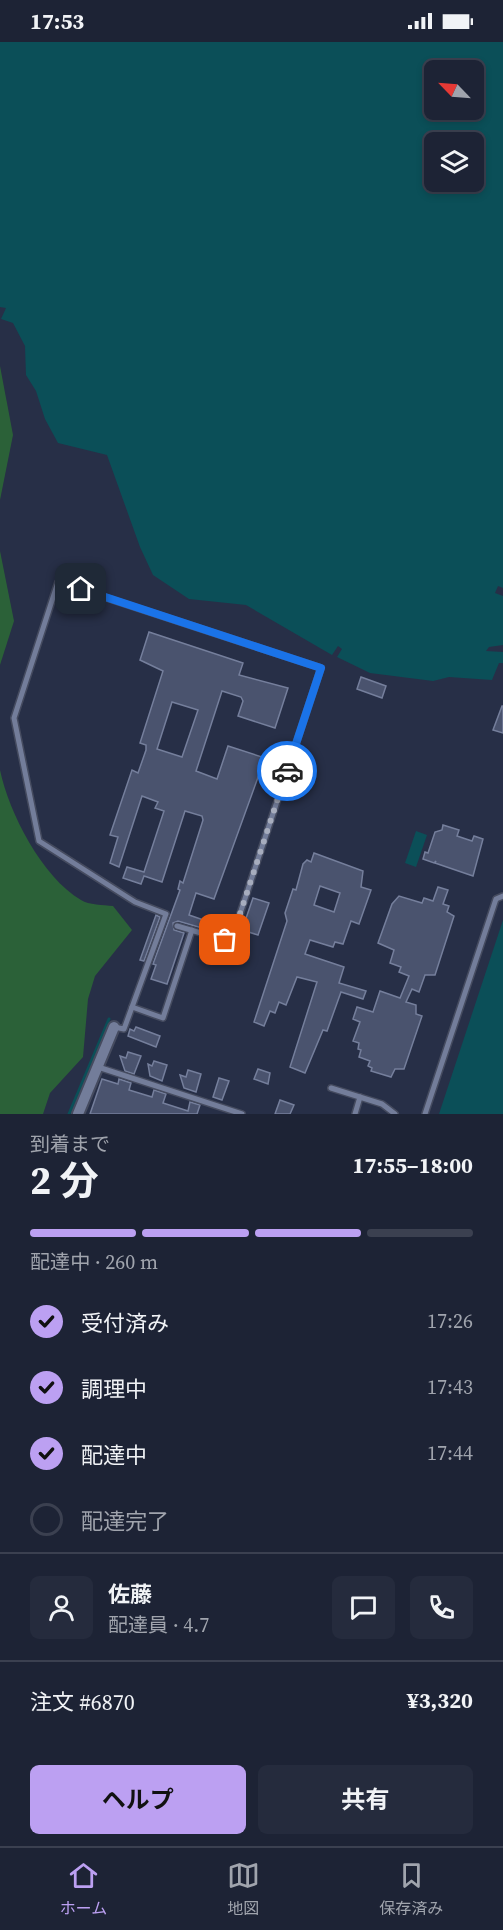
<!DOCTYPE html>
<html lang="ja">
<head>
<meta charset="utf-8">
<style>
  :root { --surface:#1d2335; --page:#252b3d; --text:#f1f3f6; --muted:#a0a4ad; --line:#3b4050; --accent:#bca0f2 }
  body { margin:0; font-family:"Source Serif 4","Noto Sans JP",serif; background:var(--page); color:var(--text); height:100vh; display:flex; flex-direction:column; font-size:22px; white-space:nowrap }
  * { box-sizing:border-box; margin:0 }
  p { font-size:20px; color:var(--muted) }
  .icon { flex:none; width:33px; height:33px; fill:none; stroke:currentColor; stroke-width:2; stroke-linecap:round; stroke-linejoin:round }
  .map { position:relative; height:1072px; overflow:hidden }
  .panel { display:flex; flex-direction:column; background:var(--surface); flex:1 }
  .panel>* { flex:none }
  .needle { width:39px; rotate:295deg }
  .controls { position:absolute; left:424px; top:18px; display:grid; gap:12px }
  .controls a { display:grid; place-items:center; width:60px; height:60px; border-radius:9px; background:var(--surface); box-shadow:0 3px 9px #0003,0 0 0 2px var(--line); font-size:30px }
  .pin { position:absolute; display:grid; place-items:center; width:51px; height:51px; color:#fff; margin:-26px; border-radius:12px; box-shadow:0 3px 9px #0006 }
  .courier { position:absolute; display:grid; place-items:center; width:60px; height:60px; margin:-30px; border:4px solid #1a73e8; border-radius:50%; background:#fff; color:#222; box-shadow:0 2px 8px #0007 }
  .summary em { font-style:normal; font-weight:700 }
  .summary div { display:flex; flex-direction:column-reverse }
  .summary { display:flex; align-items:center; justify-content:space-between; height:102px; padding:0 30px }
  h1 { font-size:39px; font-weight:700; line-height:45px }
  .bar { display:grid; grid-template-columns:repeat(4,1fr); gap:9px 6px; align-content:center; height:72px; padding:0 30px }
  .bar i { height:8px; border-radius:4px; background:var(--line) }
  .bar .selected { background:var(--accent) }
  .bar p { grid-column:span 4 }
  .line { display:flex; align-items:center; gap:15px; padding:0 30px; border-top:2px solid var(--line) }
  .line div { flex:1 }
  .round { display:grid; place-items:center; flex:none; width:63px; height:63px; border-radius:9px; background:var(--page) }
  ol { padding:0 30px; list-style:none }
  li { display:flex; align-items:center; gap:18px; height:66px }
  li p { margin-inline-start:auto }
  li .icon { padding:6px; border-radius:50%; background:var(--accent); color:#111; stroke-width:4 }
  li:last-child { color:var(--muted) }
  li i { width:33px; height:33px; border:3px solid var(--line); border-radius:50% }
  .action { display:flex; gap:12px; margin-top:auto; padding:12px 30px }
  .action a { flex:1; height:69px; border-radius:9px; background:var(--accent); color:#111; font-size:24px; font-weight:700; line-height:69px; text-align:center }
  .action a+a { background:var(--page); color:var(--text) }
  .status { display:flex; justify-content:space-between; align-items:center; height:42px; padding:0 30px; background:var(--surface); direction:ltr }
  .status svg { height:16px; fill:currentColor }
  .dock { display:flex; justify-content:space-around; align-items:center; height:84px; border-top:2px solid var(--line); background:var(--surface); font-size:16px; color:var(--muted) }
  .dock a { display:grid; justify-items:center; gap:3px }
  .dock .selected { color:var(--accent) }
  .map>svg:first-child { display:block }
</style>
</head>
<body>
<div class="status"><b>17:53</b><svg viewBox="0 0 49 12"><path d="M0 12V9h3v3zM5 12V6h3v6zM10 12V3h3v9zM15 12V0h3v12zM26 1h20v11H26zM47 4h2v5h-2z"/></svg></div>
<div class="map">
<svg width="503" height="1072" viewBox="0 0 503 1072">
  <rect width="100%" height="100%" fill="#272f47"/>
  <!-- green -->
  <g fill="#2b6138">
    <polygon points="0,324 13,393 0,458"/>
    <polygon points="0,509 14,579 0,623"/>
    <path d="M 0,728 C 9,771 42,835 81,858 C 89,863 103,863 113,864 L 132,888 L 95,934 L 88,957 L 83,1015 L 50,1051 L 43,1072 L 0,1072 Z"/>
  </g>
  <!-- water -->
  <g fill="#0b4f58" fill-rule="evenodd">
    <path d="M 0,0 L 503,0 L 503,546 L 498,544 L 495,551 L 503,554 L 503,603 L 489,605 L 486,609 L 503,610 L 503,621 L 499,621 L 492,638 L 449,635 L 433,639 L 370,631 L 337,615 L 342,607 L 338,604 L 332,613 L 246,563 L 189,557 L 153,533 L 140,505 L 107,413 L 58,401 L 45,377 L 36,349 L 26,333 L 25,304 L 13,281 L 1,277 L 6,266 L 0,265 ZM 435,28 L 474,28 L 474,68 L 435,68 ZM 435,100 L 474,100 L 474,140 L 435,140 Z"/>
    <polygon points="416,789 427,793 416,825 405,821"/>
    <polygon points="503,878 503,1072 439,1072"/>
  </g>
  <g fill="none" stroke-linecap="round" stroke-linejoin="round">
    <!-- stream -->
    <polyline stroke="#0b4f58" stroke-width="3" points="69,1072 109,977"/>
  </g>
  <!-- building -->
  <g fill="#4a536e" stroke="#757f9c" stroke-width="1.5" fill-rule="evenodd">
    <path d="M 149,590 L 243,621 L 239,633 L 288,646 L 275,686 L 238,674 L 243,659 L 241,655 L 222,649 L 196,729 L 217,737 L 228,704 L 265,716 L 214,857 L 196,851 L 189,873 L 218,883 L 216,890 L 178,879 L 173,881 L 174,888 L 184,891 L 167,942 L 151,937 L 156,923 L 153,922 L 180,848 L 178,847 L 180,839 L 183,841 L 203,778 L 202,774 L 185,769 L 162,840 L 144,834 L 141,842 L 123,836 L 127,825 L 144,830 L 164,769 L 155,766 L 158,760 L 142,754 L 119,825 L 110,821 L 118,795 L 110,793 L 132,728 L 138,731 L 146,708 L 146,703 L 140,701 L 163,629 L 140,618 ZM 172,660 L 198,668 L 182,715 L 157,707 Z"/>
    <polygon points="361,635 386,644 382,656 357,647"/>
    <polygon points="502,664 503,664 503,691 493,688"/>
    <polygon points="443,783 459,788 457,794 472,799 474,794 483,797 473,834 435,821 436,819 434,821 423,817 425,810 428,811 435,790 442,788"/>
    <path d="M 314,811 L 363,829 L 361,845 L 371,848 L 359,882 L 351,879 L 343,902 L 335,900 L 333,905 L 310,898 L 305,912 L 344,925 L 339,941 L 366,949 L 363,957 L 341,950 L 327,989 L 323,988 L 305,1031 L 290,1025 L 317,940 L 297,935 L 286,963 L 279,960 L 275,971 L 270,969 L 264,984 L 254,980 L 287,879 L 285,871 L 293,847 L 296,848 L 303,822 L 307,818 L 311,820 ZM 320,844 L 340,851 L 334,870 L 314,863 Z"/>
    <polygon points="438,845 448,848 443,862 449,864 447,870 454,874 435,933 425,933 419,950 412,947 406,960 416,963 416,972 422,974 404,1027 395,1027 391,1035 371,1029 372,1026 368,1024 370,1019 359,1015 361,1008 358,1007 359,1001 353,999 360,980 353,977 357,965 373,970 380,949 400,956 409,934 399,930 401,925 390,921 394,908 378,901 392,862 399,854 422,861 424,856 433,859"/>
    <polygon points="253,856 269,861 258,893 242,888"/>
    <polygon points="156,873 160,875 144,919 140,918"/>
    <polygon points="136,985 160,994 156,1005 128,994 130,987 134,989"/>
    <polygon points="128,1010 141,1014 134,1032 125,1029 120,1014 126,1016"/>
    <polygon points="154,1019 167,1023 162,1039 150,1034 148,1022 152,1024"/>
    <polygon points="258,1027 270,1031 268,1042 254,1037"/>
    <polygon points="188,1028 201,1032 196,1050 184,1046 180,1033 186,1035"/>
    <polygon points="219,1036 229,1039 222,1058 213,1055"/>
    <polygon points="102,1037 118,1042 119,1037 131,1041 129,1048 152,1055 154,1048 166,1052 163,1061 188,1069 190,1060 200,1063 197,1072 90,1072"/>
    <polygon points="280,1058 294,1063 290,1072 275,1072"/>
  </g>
  <g fill="none" stroke-linecap="round" stroke-linejoin="round">
    <!-- lane casing -->
    <g stroke="#454b5f" stroke-width="8">
      <g id="lane">
        <polyline points="132,965 163,976 192,888"/>
        <polyline points="114,985 124,987 166,872 135,860 39,799 14,676 58,540 321,626 233,893 225,898 177,884"/>
        <polyline points="98,1025 242,1072"/>
        <polyline points="331,1046 382,1062 395,1072"/>
        <polyline points="355,1072 360,1055"/>
        <polyline points="425,1072 496,857 503,854"/>
      </g>
    </g>
    <!-- street casing -->
    <g stroke="#454b5f" stroke-width="14">
      <polyline id="street" points="78,1072 114,985"/>
    </g>
    <!-- lane -->
    <use href="#lane" stroke="#737d9a" stroke-width="5"/>
    <!-- street -->
    <use href="#street" stroke="#737d9a" stroke-width="10"/>
  </g>
  <g fill="none" stroke-linecap="round" stroke-linejoin="round">
    <!-- done -->
    <polyline stroke="#a7adbe" stroke-width="6" stroke-dasharray="0 10.8" points="225,898 233,893 287,729"/>
    <!-- route -->
    <polyline stroke="#1a73e8" stroke-width="8" points="81,547 321,626 287,729"/>
  </g>
</svg>
<div class="controls">
<a><svg class="needle" viewBox="-14 -14 28 28"><path d="M0-13l5 13h-10z" fill="#e53935"/><path d="M0 13l5-13h-10z" fill="#a0a4ad"/></svg></a>
<a><svg class="icon" aria-label="layers" viewBox="0 0 24 24"><path d="M12 4l9 5-9 5-9-5zM3 14l9 5 9-5"/></svg></a>
</div>
<div class="pin" style="left:225px;top:898px;background:#ea580c"><svg class="icon" aria-label="bag" viewBox="0 0 24 24"><path d="M5 8h14l-1 12H6zM9 8a3 3 0 0 1 6 0"/></svg></div>
<div class="pin" style="left:81px;top:547px;background:#1f2937"><svg class="icon" aria-label="home" viewBox="0 0 24 24"><path d="M3 11l9-7 9 7M6 9v11h12V9"/></svg></div>
<div class="courier" style="left:287px;top:729px"><svg class="icon" aria-label="car" viewBox="0 0 24 24"><path d="M5 17H2v-5l4-1 3-4h7l3 4 3 1v5h-3M9 17h6M6 11h13"/><circle cx="7" cy="17" r="2"/><circle cx="17" cy="17" r="2"/></svg></div>
</div>
<section class="panel">
<div class="summary"><div><h1>2 分</h1><p>到着まで</p></div><em>17:55–18:00</em></div>
<div class="bar"><i class="selected"></i><i class="selected"></i><i class="selected"></i><i></i><p>配達中 · 260 m</p></div>
<ol>
<li><svg class="icon" aria-label="check" viewBox="0 0 24 24"><path d="M5 12l5 5 9-10"/></svg>受付済み<p>17:26</p></li>
<li><svg class="icon" aria-label="check" viewBox="0 0 24 24"><path d="M5 12l5 5 9-10"/></svg>調理中<p>17:43</p></li>
<li><svg class="icon" aria-label="check" viewBox="0 0 24 24"><path d="M5 12l5 5 9-10"/></svg>配達中<p>17:44</p></li>
<li><i></i>配達完了</li>
</ol>
<div class="line" style="height:108px"><a class="round"><svg class="icon" aria-label="person" viewBox="0 0 24 24"><circle cx="12" cy="8" r="4"/><path d="M4 21q1-7 8-7t8 7"/></svg></a><div><b>佐藤</b><p>配達員 · 4.7</p></div><a class="round"><svg class="icon" aria-label="chat" viewBox="0 0 24 24"><path d="M4 5h16v11H9l-5 4z"/></svg></a><a class="round"><svg class="icon" aria-label="phone" viewBox="0 0 24 24"><path d="M5 4h4l2 5-3 2q2 4 5 5l2-3 5 2v4C11 20 4 13 5 4z"/></svg></a></div>
<div class="line" style="height:78px"><div>注文 #6870</div><b>¥3,320</b></div>
<div class="action"><a>ヘルプ</a><a>共有</a></div>
</section>
<nav class="dock">
<a class="selected"><svg class="icon" aria-label="home" viewBox="0 0 24 24"><path d="M3 11l9-7 9 7M6 9v11h12V9"/></svg>ホーム</a>
<a><svg class="icon" aria-label="map" viewBox="0 0 24 24"><path d="M3 6l6-2 6 2 6-2v14l-6 2-6-2-6 2zM9 4v14M15 6v14"/></svg>地図</a>
<a><svg class="icon" aria-label="saved" viewBox="0 0 24 24"><path d="M7 4h10v16l-5-4-5 4z"/></svg>保存済み</a>
</nav>
</body>
</html>
